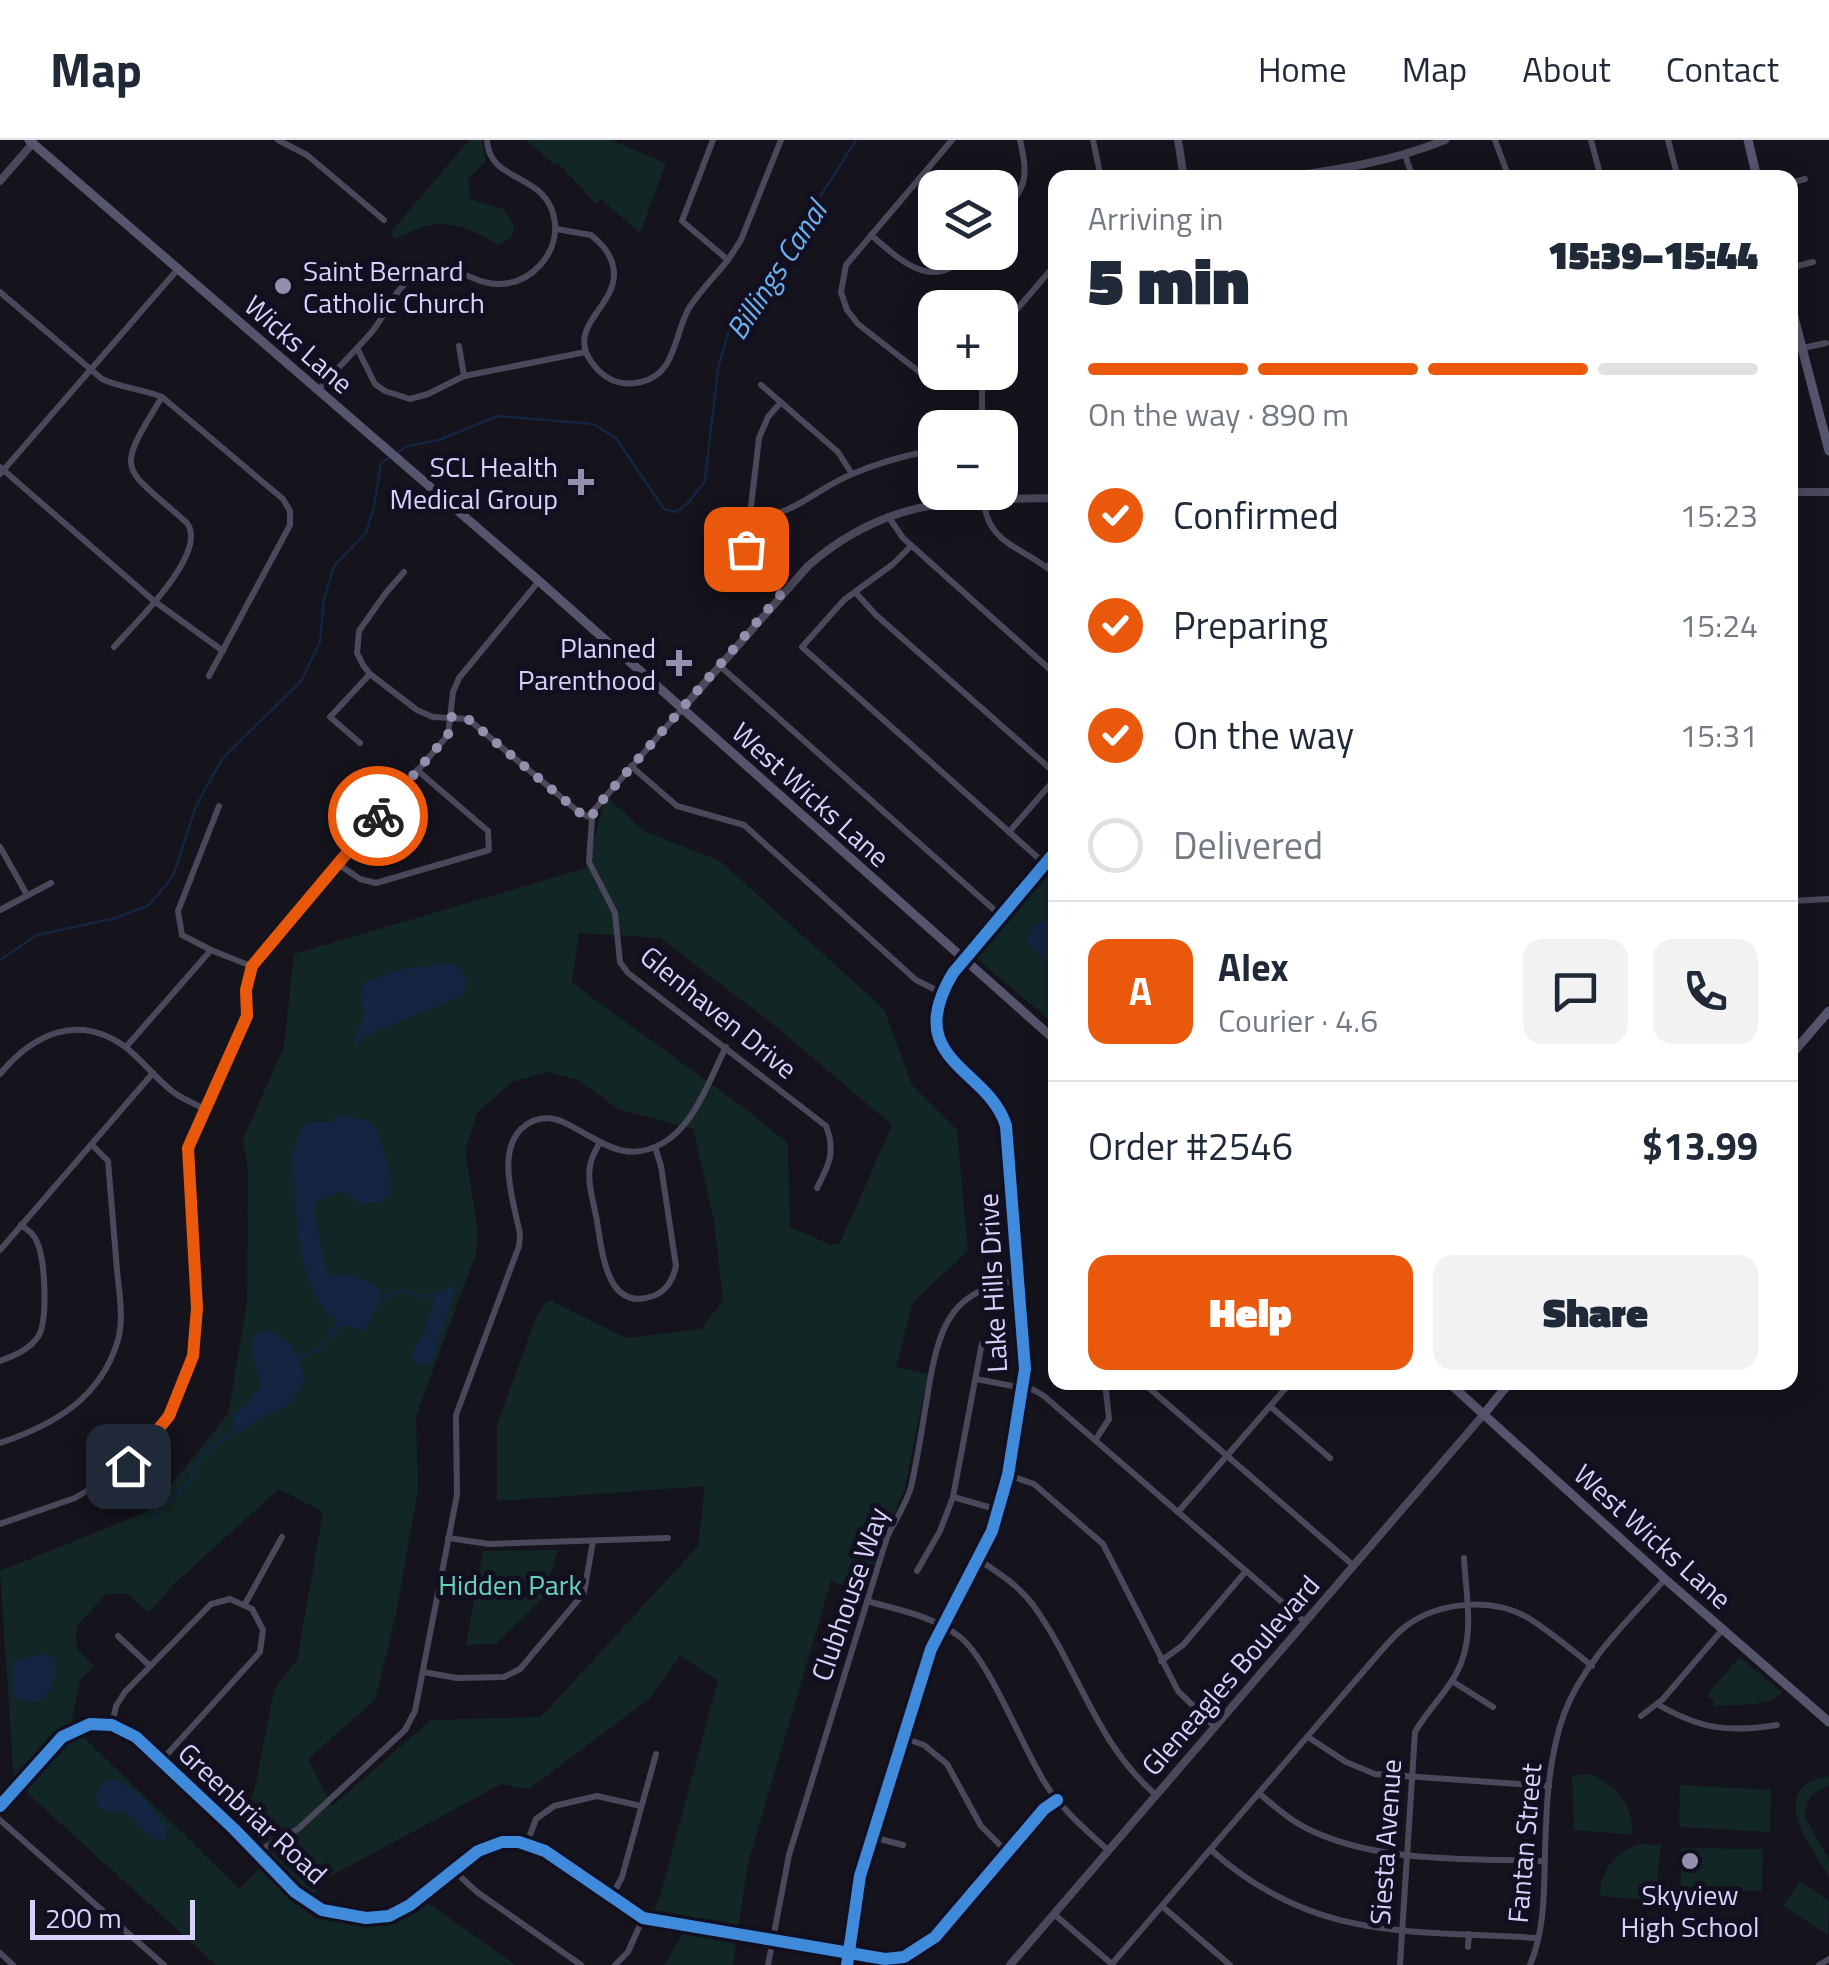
<!DOCTYPE html>
<html lang="en">
<head>
<meta charset="utf-8">
<style>
  :root { --surface:#fff; --page:#f2f2f3; --text:#1f2937; --muted:#747a83; --line:#e0e1e3; --accent:#ea580c }
  body { margin:0; font-family:"Titillium Web",sans-serif; background:var(--page); color:var(--text); height:100vh; display:flex; flex-direction:column; font-size:38px; white-space:nowrap }
  * { box-sizing:border-box; margin:0 }
  p { font-size:32px; color:var(--muted) }
  .icon { flex:none; width:55px; height:55px; fill:none; stroke:currentColor; stroke-width:2; stroke-linecap:round; stroke-linejoin:round }
  .map { position:relative; flex:1; overflow:hidden }
  .side { position:absolute; left:1048px; top:30px; width:750px; height:1220px; display:flex; flex-direction:column; background:var(--surface); border-radius:20px; box-shadow:0 5px 25px #0003 }
  .side>* { flex:none }
  .buttons { position:absolute; left:918px; top:30px; display:grid; gap:20px }
  .buttons a { display:grid; place-items:center; width:100px; height:100px; border-radius:20px; background:var(--surface); box-shadow:0 5px 25px #0003; font-size:50px }
  .scale { position:absolute; left:30px; bottom:25px; width:165px; box-sizing:border-box; padding-left:10px; border:5px solid #d7d2fb; border-top:0; font-size:28px; line-height:35px; white-space:nowrap; color:#d7d2fb; -webkit-text-stroke:8px #120f20; paint-order:stroke }
  .pin { position:absolute; display:grid; place-items:center; width:85px; height:85px; color:#fff; margin:-42px; border-radius:20px; box-shadow:0 5px 15px #0006 }
  .courier { position:absolute; display:grid; place-items:center; width:100px; height:100px; margin:-50px; border:8px solid #ea580c; border-radius:50%; background:#fff; color:#222; box-shadow:0 2px 12px #0007 }
  .summary em { font-style:normal; font-weight:800 }
  .summary div { display:flex; flex-direction:column-reverse }
  .summary { display:flex; align-items:center; justify-content:space-between; height:170px; padding:0 40px }
  h1 { font-size:65px; font-weight:800; line-height:75px }
  .bar { display:grid; grid-template-columns:repeat(4,1fr); gap:15px 10px; align-content:center; height:120px; padding:0 40px }
  .bar i { height:12px; border-radius:8px; background:var(--line) }
  .bar .on { background:var(--accent) }
  .bar p { grid-column:span 4 }
  .line { display:flex; align-items:center; gap:25px; padding:0 40px; border-top:2px solid var(--line) }
  .line div { flex:1 }
  .round { display:grid; place-items:center; flex:none; width:105px; height:105px; border-radius:20px; background:var(--page) }
  ol { padding:0 40px; list-style:none }
  li { display:flex; align-items:center; gap:30px; height:110px }
  li p { margin-inline-start:auto }
  li .icon { padding:10px; border-radius:50%; background:var(--accent); color:#fff; stroke-width:4 }
  li:last-child { color:var(--muted) }
  li i { width:55px; height:55px; border:5px solid var(--line); border-radius:50% }
  .cta { display:flex; gap:20px; margin-top:auto; padding:20px 40px }
  .cta a { flex:1; height:115px; border-radius:20px; background:var(--accent); color:#fff; font-size:40px; font-weight:800; line-height:115px; text-align:center }
  .cta a+a { background:var(--page); color:var(--text) }
  header { display:flex; align-items:center; gap:60px; box-sizing:border-box; height:140px; padding:0 50px; background:var(--surface); border-bottom:2px solid var(--line) }
  header strong { font-size:48px }
  nav { display:flex; gap:55px; margin-inline-start:auto; font-size:35px }
  .map>svg:first-child { display:block }
</style>
</head>
<body>
<header>
<strong>Map</strong>
<nav><a>Home</a><a>Map</a><a>About</a><a>Contact</a></nav>
</header>
<div class="map">
<svg width="1829" height="1825" viewBox="0 0 1829 1825">
  <rect width="100%" height="100%" fill="#15131c"/>
  <!-- green -->
  <g fill="#132626" fill-rule="evenodd">
    <path d="M 469,0 L 482,0 L 486,21 L 468,39 L 470,59 L 503,69 L 514,85 L 512,96 L 499,105 C 458,82 439,75 396,99 L 390,93 Z"/>
    <polygon points="526,0 611,0 666,23 640,93 601,59 596,64 558,23 555,25"/>
    <path d="M 606,656 L 644,691 L 720,721 L 884,869 L 912,945 L 957,990 L 968,1111 L 913,1162 L 896,1227 L 928,1234 L 904,1351 L 882,1400 L 865,1452 L 831,1441 L 748,1723 L 733,1825 L 664,1825 L 683,1794 L 648,1787 L 662,1749 L 718,1540 L 680,1516 L 650,1558 L 529,1649 L 501,1644 L 318,1743 L 312,1777 C 361,1786 385,1796 428,1763 L 516,1825 L 216,1825 L 14,1641 L 0,1431 L 144,1373 L 175,1340 L 228,1274 L 247,1163 L 248,1031 L 243,999 L 284,907 L 294,814 L 586,728 ZM 579,793 L 660,798 L 769,881 L 892,985 L 840,1103 L 831,1105 L 790,1087 L 788,1004 L 747,970 L 572,843 ZM 547,932 L 578,940 L 618,969 L 693,989 L 714,1081 L 723,1160 L 701,1189 L 626,1198 L 549,1160 L 537,1175 L 497,1285 L 497,1361 L 705,1346 L 698,1406 L 541,1577 L 431,1580 L 332,1666 L 308,1619 L 375,1560 L 396,1474 L 418,1350 L 416,1276 L 476,1113 L 478,1091 L 465,1011 L 477,973 L 512,942 ZM 279,1349 L 323,1372 L 297,1520 L 274,1550 L 255,1648 L 243,1681 L 272,1715 L 240,1749 L 71,1585 L 80,1540 L 94,1526 L 77,1509 L 76,1487 L 106,1454 L 127,1454 L 149,1473 L 174,1444 Z"/>
    <polygon points="1055,719 1055,885 973,815"/>
    <polygon points="558,1410 543,1458 496,1504 466,1505 483,1411"/>
    <path d="M 1740,1517 L 1782,1553 C 1767,1568 1734,1564 1713,1566 L 1714,1560 L 1706,1556 Z"/>
    <path d="M 1592,1634 C 1619,1649 1631,1663 1633,1695 L 1574,1690 L 1572,1635 Z"/>
    <path d="M 1829,1636 L 1829,1645 L 1810,1656 L 1804,1675 L 1829,1720 L 1829,1736 C 1810,1707 1764,1647 1829,1636 Z"/>
    <polygon points="1680,1645 1771,1650 1770,1692 1679,1687"/>
    <path d="M 1638,1704 L 1661,1705 L 1655,1757 L 1651,1760 L 1600,1756 C 1600,1730 1615,1714 1638,1704 Z"/>
    <polygon points="1681,1708 1763,1709 1762,1751 1681,1750"/>
    <polygon points="1800,1741 1829,1761 1828,1795 1783,1766"/>
  </g>
  <!-- water -->
  <g fill="#142541">
    <path d="M 1051,778 L 1055,781 L 1055,831 L 1028,803 C 1028,790 1038,780 1051,778 Z"/>
    <path d="M 452,823 C 462,829 465,835 467,847 L 459,857 L 365,896 L 357,906 L 354,903 L 365,873 L 360,857 L 366,841 L 403,829 Z"/>
    <path d="M 346,976 C 352,978 364,978 370,982 C 379,988 394,1041 391,1053 L 380,1062 L 360,1064 L 343,1051 C 337,1053 317,1060 315,1063 C 310,1072 326,1121 327,1133 C 347,1137 375,1135 383,1157 L 364,1190 L 341,1185 L 335,1195 L 324,1201 L 337,1181 C 292,1147 297,1064 292,1013 L 295,1010 L 297,996 L 306,983 L 333,982 L 333,977 Z"/>
    <polygon points="450,1146 454,1149 453,1156 432,1221 427,1225 415,1222 411,1213 424,1195 436,1155"/>
    <path d="M 261,1190 C 290,1192 301,1216 304,1242 L 291,1264 L 262,1277 L 239,1294 L 234,1291 L 234,1276 L 261,1246 L 251,1208 L 254,1196 Z"/>
    <polygon points="42,1514 56,1518 56,1539 40,1562 17,1560 12,1552 13,1521"/>
    <path d="M 112,1639 C 136,1645 152,1668 166,1687 L 165,1699 L 152,1699 L 125,1671 L 108,1672 L 99,1667 L 95,1653 L 104,1642 Z"/>
  </g>
  <g fill="none" stroke-linecap="round" stroke-linejoin="round">
    <!-- stream -->
    <g stroke="#142541" stroke-width="2.5">
      <polyline points="397,313 407,306 439,300 498,276 593,284 616,298 664,369 676,372 688,363 705,341 718,228 728,193 783,130 818,60 856,0"/>
      <polyline points="0,820 37,795 116,778 149,765 173,736 196,666 222,619 301,541 320,502 324,459 334,426 366,393 374,367 381,323 391,317"/>
      <polyline points="383,1157 404,1151 420,1156 436,1155"/>
      <polyline points="298,1219 320,1208 324,1201"/>
      <polyline points="153,1378 160,1365 173,1358 189,1342 203,1314 234,1291"/>
    </g>
    <!-- minor -->
    <g stroke="#4a495c" stroke-width="6">
      <polyline points="278,0 307,15 384,80"/>
      <polyline points="952,0 846,125 841,152 847,170 858,184 922,234 940,238 982,237"/>
      <polyline points="1093,0 1101,38"/>
      <polyline points="1495,0 1509,38"/>
      <polyline points="1591,0 1601,38"/>
      <polyline points="1668,0 1678,38"/>
      <polyline points="1405,15 1413,38"/>
      <polyline points="1790,43 1805,39"/>
      <path d="M 1000,77 C 1026,46 1029,40 1020,0"/>
      <path d="M 556,89 L 591,95 C 603,105 613,116 614,133 C 615,170 559,189 598,230 C 610,242 625,246 641,242 C 676,235 674,194 689,168 C 700,151 715,136 728,120 L 682,81 L 713,0"/>
      <path d="M 871,95 C 901,121 934,154 969,112"/>
      <polyline points="728,120 741,100 781,0"/>
      <polyline points="1790,128 1813,122"/>
      <path d="M 0,152 L 102,239 C 121,248 142,249 162,257 L 283,359 L 290,371 L 290,385 L 209,536"/>
      <polyline points="1000,189 1055,125"/>
      <polyline points="459,206 464,236"/>
      <polyline points="357,208 375,244 385,251 410,259 428,254 464,236 586,212"/>
      <polyline points="1803,208 1826,203"/>
      <polyline points="761,245 838,312 852,334"/>
      <path d="M 318,250 C 335,231 353,213 370,194 C 387,175 394,146 418,134 C 453,118 469,144 499,144 C 531,144 558,114 555,83 C 549,31 489,45 487,0"/>
      <polyline points="781,262 768,277 759,298 746,409 754,428 782,453"/>
      <polyline points="982,288 982,232"/>
      <polyline points="0,327 154,461 223,511"/>
      <polyline points="0,334 178,129"/>
      <path d="M 983,352 C 984,406 1022,405 1055,434"/>
      <polyline points="888,376 903,398 1055,534"/>
      <path d="M 748,377 C 793,378 812,351 850,335 C 877,323 906,315 935,310"/>
      <polyline points="911,406 893,424 844,460 802,507 1045,724"/>
      <polyline points="1047,427 1055,418"/>
      <polyline points="404,432 385,454 359,491 357,513 363,525 370,534 417,570 433,577 468,579 580,673 592,678"/>
      <polyline points="855,452 876,475 1055,633"/>
      <path d="M 114,507 C 135,483 209,413 187,383 C 121,324 114,335 162,257"/>
      <polyline points="720,526 1000,775"/>
      <path d="M 682,569 L 594,670 L 592,678 L 589,722 L 615,773 L 620,822 L 628,833 L 826,986 C 836,1011 829,1025 817,1048"/>
      <polyline points="360,603 330,577 370,534"/>
      <polyline points="631,626 677,666 744,685 916,840 942,853"/>
      <polyline points="1009,692 1055,639"/>
      <polyline points="0,707 27,755"/>
      <polyline points="338,724 360,739 376,743 489,710 488,691 417,630"/>
      <polyline points="1790,761 1829,759"/>
      <polyline points="1790,768 1790,785"/>
      <polyline points="0,770 51,743"/>
      <polyline points="211,810 182,795 178,771 219,666"/>
      <polyline points="126,907 211,810 251,826"/>
      <path d="M 0,934 C 33,894 78,873 124,906 C 143,920 157,941 176,954 C 185,960 195,964 205,969"/>
      <path d="M 599,1004 C 595,1011 591,1018 590,1026 C 587,1043 594,1064 597,1081 C 602,1110 606,1173 653,1156 C 667,1151 673,1140 676,1126 L 661,1026 L 655,1007"/>
      <polyline points="0,1110 153,933"/>
      <path d="M 0,1221 C 14,1216 31,1209 39,1195 C 48,1178 45,1119 37,1102 C 34,1094 28,1090 21,1085"/>
      <polyline points="976,1239 1034,1250 1044,1256 1305,1482"/>
      <polyline points="1142,1242 1354,1426"/>
      <polyline points="1271,1267 1330,1318"/>
      <polyline points="1096,1299 1109,1279 1105,1242"/>
      <path d="M 0,1303 C 54,1285 101,1258 118,1200 C 124,1178 119,1152 117,1130 C 114,1093 111,1057 108,1021 L 92,1005"/>
      <polyline points="1008,1335 1034,1344 1103,1404 1178,1551 1215,1587"/>
      <polyline points="953,1357 999,1370"/>
      <polyline points="1178,1372 1291,1242"/>
      <polyline points="0,1384 75,1358 128,1326 169,1276 193,1216 197,1168 188,1008 247,876 246,850 251,826 448,595 453,552 459,538 539,441"/>
      <polyline points="448,1398 489,1404 668,1398"/>
      <path d="M 979,1420 C 999,1433 1018,1445 1033,1465 C 1079,1528 1094,1601 1156,1655"/>
      <polyline points="917,1431 940,1391 953,1357 982,1203"/>
      <path d="M 867,1461 C 899,1470 933,1476 960,1497 C 990,1521 1022,1607 1045,1643 C 1062,1670 1086,1690 1109,1711"/>
      <polyline points="245,1464 282,1397"/>
      <polyline points="118,1496 150,1526"/>
      <polyline points="1161,1521 1183,1505 1246,1431"/>
      <polyline points="423,1532 457,1538 504,1537 520,1529 584,1453 593,1401"/>
      <polyline points="1452,1541 1493,1567"/>
      <path d="M 1657,1564 C 1700,1589 1728,1593 1777,1585"/>
      <polyline points="1641,1576 1663,1559 1723,1489"/>
      <polyline points="112,1585 116,1566 125,1552 211,1464 230,1459 252,1469 263,1490 260,1512 161,1621"/>
      <polyline points="1308,1597 1346,1622 1375,1634 1549,1646"/>
      <polyline points="904,1598 924,1605 947,1624 981,1686 1007,1712"/>
      <path d="M 1260,1654 C 1273,1665 1288,1679 1304,1687 C 1375,1724 1467,1718 1544,1721"/>
      <polyline points="0,1666 62,1597 90,1584 112,1585 136,1597 234,1689 295,1752 322,1770 366,1778 389,1776 410,1765 478,1711 502,1702 519,1702 545,1711 643,1778 885,1819 904,1817 935,1797 1044,1669 1057,1660"/>
      <polyline points="0,1680 164,1825"/>
      <polyline points="872,1697 903,1705"/>
      <polyline points="527,1703 536,1679 554,1666 597,1656 641,1666"/>
      <path d="M 1211,1710 C 1314,1802 1410,1790 1538,1798"/>
      <path d="M 257,1712 L 298,1689 L 405,1590 L 415,1571 L 457,1355 L 456,1275 L 519,1106 L 520,1094 C 514,1063 494,1007 526,985 C 537,977 551,976 563,982 C 598,998 623,1026 663,1003 C 695,985 710,938 726,907"/>
      <polyline points="453,1730 477,1752 581,1825"/>
      <polyline points="611,1758 622,1737 656,1614"/>
      <polyline points="1163,1767 1230,1825"/>
      <polyline points="1054,1774 1113,1825"/>
      <polyline points="1468,1807 1469,1794"/>
      <polyline points="0,1813 13,1825"/>
      <polyline points="615,1825 628,1812 643,1778"/>
      <path d="M 768,1825 L 789,1715 L 887,1397 C 895,1380 906,1365 911,1347 C 919,1312 924,1275 930,1240 C 941,1180 955,1149 1020,1140"/>
      <path d="M 1111,1825 L 1374,1519 C 1384,1508 1394,1495 1406,1486 C 1440,1461 1494,1457 1530,1479 C 1552,1493 1572,1510 1592,1526"/>
      <path d="M 1400,1825 L 1415,1592 C 1427,1571 1445,1554 1456,1534 C 1476,1498 1466,1457 1464,1418"/>
      <path d="M 1530,1825 C 1548,1783 1543,1733 1546,1688 C 1547,1650 1551,1610 1564,1574 C 1583,1522 1629,1480 1665,1439"/>
      <polyline points="1819,1825 1829,1819"/>
    </g>
    <!-- tertiary -->
    <g stroke="#4a495c" stroke-width="8">
      <polyline points="1178,0 1184,38"/>
      <path d="M 1278,38 C 1336,30 1391,22 1445,0"/>
      <polyline points="0,41 33,3"/>
      <polyline points="1790,352 1829,352"/>
      <path d="M 682,569 L 808,426 C 887,357 957,360 1055,358"/>
      <path d="M 847,1825 L 860,1736 L 931,1509 L 992,1391 L 1008,1335 L 1025,1229 L 1006,986 C 989,928 900,921 953,833 L 1055,712"/>
      <polyline points="1010,1825 1484,1274"/>
    </g>
    <!-- secondary -->
    <g stroke="#56556e" stroke-width="9">
      <polyline points="29,0 539,441 1055,900"/>
      <polyline points="1748,0 1757,38"/>
      <polyline points="1790,162 1829,311"/>
      <polyline points="1790,916 1829,871"/>
      <polyline points="1448,1242 1665,1439 1829,1582"/>
      <polyline points="1484,1274 1510,1242"/>
    </g>
    <!-- cycleway casing -->
    <g stroke="#120f20" stroke-width="19">
      <g id="cycleway">
        <polyline points="0,1666 62,1597 90,1584 112,1585 136,1597 234,1689 295,1752 322,1770 366,1778 389,1776 410,1765 478,1711 502,1702 519,1702 545,1711 643,1778 885,1819 904,1817 935,1797 1044,1669 1057,1660"/>
        <path d="M 847,1825 L 860,1736 L 931,1509 L 992,1391 L 1008,1335 L 1025,1229 L 1006,986 C 989,928 900,921 953,833 L 1055,712"/>
      </g>
    </g>
    <!-- cycleway -->
    <use href="#cycleway" stroke="#408adc" stroke-width="12"/>
  </g>
  <g fill="none" stroke-linecap="round" stroke-linejoin="round">
    <!-- done -->
    <polyline stroke="#938fad" stroke-width="10" stroke-dasharray="0 18" points="378,676 448,595 451,577 468,579 580,673 592,678 594,670 782,453 754,428 746,409"/>
    <!-- route -->
    <polyline stroke="#ea580c" stroke-width="12" points="128,1326 169,1276 193,1216 197,1168 188,1008 247,876 246,850 252,826 378,676"/>
  </g>
  <!-- markers -->
  <g fill="#938fad" stroke="#120f20" stroke-width="4">
    <circle cx="283" cy="146" r="10"/>
    <path d="M576 327h10v10h10v10h-10v10h-10v-10h-10v-10h10z"/>
    <path d="M674 508h10v10h10v10h-10v10h-10v-10h-10v-10h10z"/>
    <circle cx="1690" cy="1721" r="10"/>
  </g>
  <g text-anchor="middle" dominant-baseline="central" stroke-width="10" stroke-linejoin="round" paint-order="stroke">
    <!-- poi labels -->
    <g font-size="28" fill="#d7d2fb" stroke="#120f20" text-anchor="end">
      <text x="303" y="130" text-anchor="start">Saint Bernard<tspan x="303" dy="32">Catholic Church</tspan></text>
      <text x="558" y="326">SCL Health<tspan x="558" dy="32">Medical Group</tspan></text>
      <text x="656" y="507">Planned<tspan x="656" dy="32">Parenthood</tspan></text>
      <text x="1690" y="1754" text-anchor="middle">Skyview<tspan x="1690" dy="32">High School</tspan></text>
    </g>
    <!-- street labels -->
    <g font-size="28" fill="#d7d2fb" stroke="#120f20">
      <text transform="translate(299 204) rotate(41)">Wicks Lane</text>
      <text transform="translate(811 654) rotate(42)">West Wicks Lane</text>
      <text transform="translate(719 872) rotate(39)">Glenhaven Drive</text>
      <text transform="translate(992 1143) rotate(-93)">Lake Hills Drive</text>
      <text transform="translate(1653 1396) rotate(42)">West Wicks Lane</text>
      <text transform="translate(849 1454) rotate(-71)">Clubhouse Way</text>
      <text transform="translate(1230 1535) rotate(-49)">Gleneagles Boulevard</text>
      <text transform="translate(253 1673) rotate(43)">Greenbriar Road</text>
      <text transform="translate(1385 1702) rotate(-86)">Siesta Avenue</text>
      <text transform="translate(1524 1703) rotate(-85)">Fantan Street</text>
    </g>
    <!-- park labels -->
    <g font-size="28" fill="#66d3b8" stroke="#120f20">
      <text x="510" y="1444">Hidden Park</text>
    </g>
    <!-- water labels -->
    <g font-size="30" font-style="italic" fill="#6ab2f0" stroke="#120f20">
      <text transform="translate(776 130) rotate(-57)">Billings Canal</text>
    </g>
  </g>
</svg>
<div class="buttons">
<a><svg class="icon" aria-label="layers" viewBox="0 0 24 24"><path d="M12 4l9 5-9 5-9-5zM3 14l9 5 9-5"/></svg></a>
<a>+</a>
<a>−</a>
</div>
<div class="scale">200 m</div>
<div class="pin" style="left:746px;top:409px;background:#ea580c"><svg class="icon" aria-label="bag" viewBox="0 0 24 24"><path d="M5 8h14l-1 12H6zM9 8a3 3 0 0 1 6 0"/></svg></div>
<div class="pin" style="left:128px;top:1326px;background:#1f2937"><svg class="icon" aria-label="home" viewBox="0 0 24 24"><path d="M3 11l9-7 9 7M6 9v11h12V9"/></svg></div>
<div class="courier" style="left:378px;top:676px"><svg class="icon" aria-label="bike" viewBox="0 0 24 24"><circle cx="6" cy="16" r="4"/><circle cx="18" cy="16" r="4"/><path d="M6 16l4-8h5l3 8M10 8l3 8H6M13 5h3"/></svg></div>
<section class="side">
<div class="summary"><div><h1>5 min</h1><p>Arriving in</p></div><em>15:39–15:44</em></div>
<div class="bar"><i class="on"></i><i class="on"></i><i class="on"></i><i></i><p>On the way · 890 m</p></div>
<ol>
<li><svg class="icon" aria-label="check" viewBox="0 0 24 24"><path d="M5 12l5 5 9-10"/></svg>Confirmed<p>15:23</p></li>
<li><svg class="icon" aria-label="check" viewBox="0 0 24 24"><path d="M5 12l5 5 9-10"/></svg>Preparing<p>15:24</p></li>
<li><svg class="icon" aria-label="check" viewBox="0 0 24 24"><path d="M5 12l5 5 9-10"/></svg>On the way<p>15:31</p></li>
<li><i></i>Delivered</li>
</ol>
<div class="line" style="height:180px"><b class="round" style="background:var(--accent);color:#fff">A</b><div><b>Alex</b><p>Courier · 4.6</p></div><a class="round"><svg class="icon" aria-label="chat" viewBox="0 0 24 24"><path d="M4 5h16v11H9l-5 4z"/></svg></a><a class="round"><svg class="icon" aria-label="phone" viewBox="0 0 24 24"><path d="M5 4h4l2 5-3 2q2 4 5 5l2-3 5 2v4C11 20 4 13 5 4z"/></svg></a></div>
<div class="line" style="height:130px"><div>Order #2546</div><b>$13.99</b></div>
<div class="cta"><a>Help</a><a>Share</a></div>
</section>
</div>
</body>
</html>
